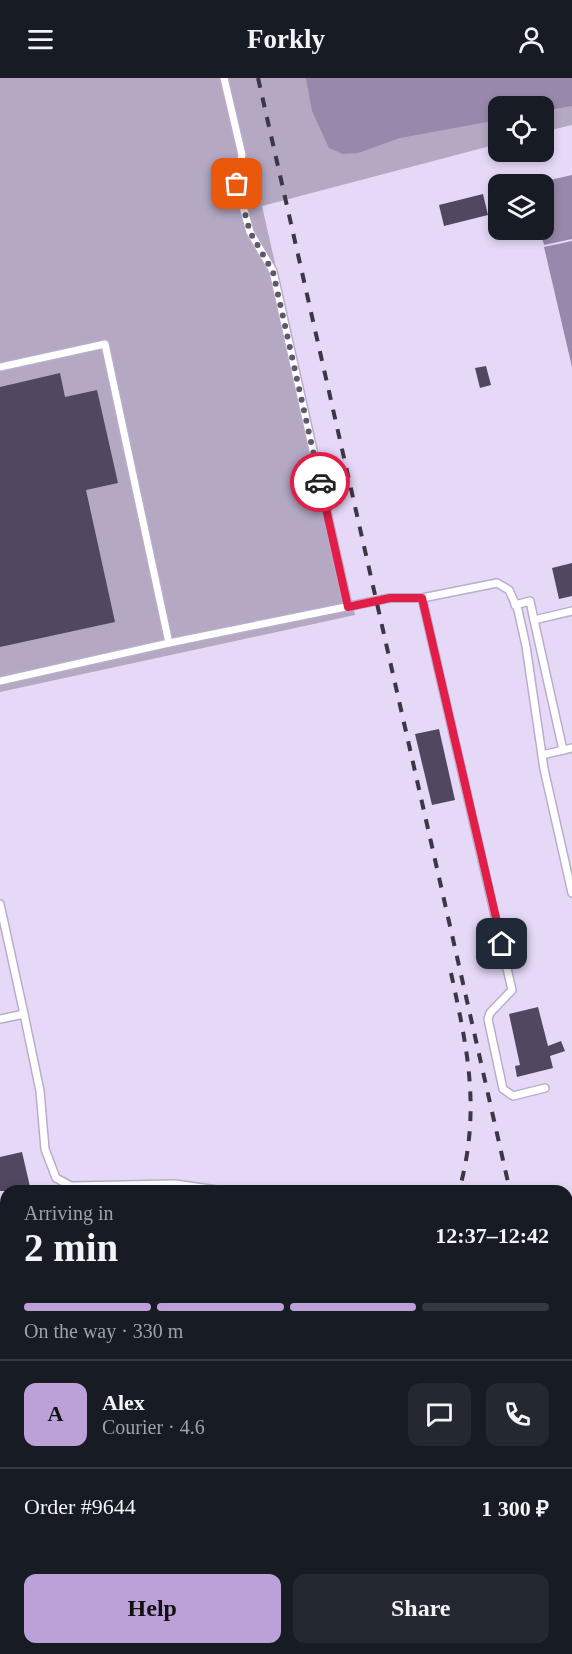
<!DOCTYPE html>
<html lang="en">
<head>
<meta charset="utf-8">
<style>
  :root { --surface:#171b24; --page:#242831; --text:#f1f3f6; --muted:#9ea1a6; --line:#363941; --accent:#bba1d7 }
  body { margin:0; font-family:Georgia,serif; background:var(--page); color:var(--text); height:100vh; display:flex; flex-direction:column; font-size:22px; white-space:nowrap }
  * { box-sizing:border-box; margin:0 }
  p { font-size:20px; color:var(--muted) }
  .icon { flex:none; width:33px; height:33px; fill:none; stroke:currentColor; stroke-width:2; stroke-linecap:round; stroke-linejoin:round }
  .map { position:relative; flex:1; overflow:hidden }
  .details { position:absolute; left:0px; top:1107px; width:573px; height:470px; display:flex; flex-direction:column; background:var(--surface); border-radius:18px 18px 0 0; box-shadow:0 3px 9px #0003 }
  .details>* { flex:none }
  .controls { position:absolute; left:488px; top:18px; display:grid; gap:12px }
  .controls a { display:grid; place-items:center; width:66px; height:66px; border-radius:12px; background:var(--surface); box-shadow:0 3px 9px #0003; font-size:30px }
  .pin { position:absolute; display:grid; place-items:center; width:51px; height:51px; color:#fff; margin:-26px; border-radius:12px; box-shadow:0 3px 9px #0006 }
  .courier { position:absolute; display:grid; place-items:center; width:60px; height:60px; margin:-30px; border:4px solid #e11d48; border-radius:50%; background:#fff; color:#222; box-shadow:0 2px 8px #0007 }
  .head em { font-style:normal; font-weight:800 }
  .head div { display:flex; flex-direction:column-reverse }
  .head { display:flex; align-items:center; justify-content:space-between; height:102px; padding:0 24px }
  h1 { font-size:39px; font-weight:800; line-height:45px }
  .bar { display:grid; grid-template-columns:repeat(4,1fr); gap:9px 6px; align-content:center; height:72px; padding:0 24px }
  .bar i { height:8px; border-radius:4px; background:var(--line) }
  .bar .selected { background:var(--accent) }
  .bar p { grid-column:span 4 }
  .line { display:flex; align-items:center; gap:15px; padding:0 24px; border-top:2px solid var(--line) }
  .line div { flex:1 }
  .round { display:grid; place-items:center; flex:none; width:63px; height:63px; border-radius:12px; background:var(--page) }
  .action { display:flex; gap:12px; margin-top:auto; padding:12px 24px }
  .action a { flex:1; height:69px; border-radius:12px; background:var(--accent); color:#111; font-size:24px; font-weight:800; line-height:69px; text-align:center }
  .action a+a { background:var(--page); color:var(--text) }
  header { display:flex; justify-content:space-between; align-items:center; height:78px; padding:0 24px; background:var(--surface); font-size:27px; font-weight:800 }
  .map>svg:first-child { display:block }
</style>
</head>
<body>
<header><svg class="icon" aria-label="menu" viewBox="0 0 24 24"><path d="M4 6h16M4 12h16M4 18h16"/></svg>Forkly<svg class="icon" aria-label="person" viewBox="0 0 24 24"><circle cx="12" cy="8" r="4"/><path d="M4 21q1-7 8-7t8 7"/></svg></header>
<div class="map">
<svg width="572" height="1576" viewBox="0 0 572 1576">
  <rect width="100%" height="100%" fill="#e6d9f8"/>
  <!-- green -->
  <polygon fill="#b4a8c3" points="0,0 572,0 572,47 543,54 543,28 498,28 498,66 262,128 355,537 0,614"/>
  <!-- water -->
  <g fill="#9888ab">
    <polygon points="306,0 572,0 572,28 543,33 543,28 498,28 498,42 400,60 358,75 343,76 329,70 312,33"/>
    <polygon points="572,97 572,161 544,167 540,152 543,152 543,106 532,106"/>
    <polygon points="572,163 572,289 544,169"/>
  </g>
  <!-- building -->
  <g fill="#524761">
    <polygon points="483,116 488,137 444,148 439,127"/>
    <polygon points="486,288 491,307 480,310 475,290"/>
    <polygon points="60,295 65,319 97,312 118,405 86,412 115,544 0,569 0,309"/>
    <polygon points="572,485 572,518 559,521 552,490"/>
    <polygon points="439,651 455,722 432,727 415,656"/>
    <polygon points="538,929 548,968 561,963 565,973 550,978 553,990 517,999 515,988 520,987 509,936"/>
    <polygon points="22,1074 31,1113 0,1113 0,1079"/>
  </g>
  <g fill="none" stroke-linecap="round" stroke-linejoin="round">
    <!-- lane casing -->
    <g stroke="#baadcb" stroke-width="10">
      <g id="lane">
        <polyline points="224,0 242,77 237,98 241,121 250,154 273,193 348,529"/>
        <polyline points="0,289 105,266 169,565"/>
        <polyline points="422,520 512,912 490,935 488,941 503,1011 513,1018 545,1010"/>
        <polyline points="515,527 530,523 534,542"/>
        <polyline points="0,603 169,565 390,520 422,520 497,505 509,512 518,532 526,568 544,691 572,815"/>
        <polyline points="563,672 534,542 572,533"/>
        <polyline points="542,677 572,670"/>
        <polyline points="0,826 24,936 0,941"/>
        <polyline points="24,936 40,1013 45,1071 56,1100 71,1108 175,1106 224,1113"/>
        <polyline points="567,1134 572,1132"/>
        <polyline points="0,1560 6,1559"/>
        <polyline points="162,1570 163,1576"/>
        <polyline points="191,1570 192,1576"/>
        <polyline points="554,1570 555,1576"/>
      </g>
    </g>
    <!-- lane -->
    <use href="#lane" stroke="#fff" stroke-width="7"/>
    <!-- rail -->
    <g stroke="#3d3645" stroke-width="4" stroke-dasharray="10 10" stroke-linecap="butt">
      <polyline points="258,0 510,1113"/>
      <path d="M 451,895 C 468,973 481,1033 459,1113"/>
      <polyline points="567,1372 572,1395"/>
    </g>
  </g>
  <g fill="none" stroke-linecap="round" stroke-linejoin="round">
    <!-- done -->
    <polyline stroke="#5f586a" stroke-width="6" stroke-dasharray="0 10.8" points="237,106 250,154 273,194 320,404"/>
    <!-- route -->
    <polyline stroke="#e11d48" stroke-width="8" points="320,404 348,529 390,520 422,520 502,866"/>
  </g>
</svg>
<div class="controls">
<a><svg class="icon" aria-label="locate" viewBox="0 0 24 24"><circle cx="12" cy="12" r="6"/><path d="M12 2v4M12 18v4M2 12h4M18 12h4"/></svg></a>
<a><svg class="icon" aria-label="layers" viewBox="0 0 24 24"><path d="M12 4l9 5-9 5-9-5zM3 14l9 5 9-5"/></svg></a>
</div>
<div class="pin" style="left:237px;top:106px;background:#ea580c"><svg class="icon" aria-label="bag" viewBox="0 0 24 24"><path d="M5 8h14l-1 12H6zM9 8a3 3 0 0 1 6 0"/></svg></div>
<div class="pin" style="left:502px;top:866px;background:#1f2937"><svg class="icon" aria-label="home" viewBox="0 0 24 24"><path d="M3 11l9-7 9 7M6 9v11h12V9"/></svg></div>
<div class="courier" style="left:320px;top:404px"><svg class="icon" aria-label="car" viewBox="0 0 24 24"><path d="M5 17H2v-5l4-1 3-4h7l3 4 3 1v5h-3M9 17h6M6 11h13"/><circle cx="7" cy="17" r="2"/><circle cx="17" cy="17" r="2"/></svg></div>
<section class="details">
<div class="head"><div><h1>2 min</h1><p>Arriving in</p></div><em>12:37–12:42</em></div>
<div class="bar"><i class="selected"></i><i class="selected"></i><i class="selected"></i><i></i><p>On the way · 330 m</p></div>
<div class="line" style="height:108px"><b class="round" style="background:var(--accent);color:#111">A</b><div><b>Alex</b><p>Courier · 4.6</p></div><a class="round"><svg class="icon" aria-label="chat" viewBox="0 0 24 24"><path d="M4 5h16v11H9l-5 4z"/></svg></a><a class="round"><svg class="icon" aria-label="phone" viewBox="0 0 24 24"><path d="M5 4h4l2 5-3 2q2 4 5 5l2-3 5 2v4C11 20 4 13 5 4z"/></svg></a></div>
<div class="line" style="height:78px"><div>Order #9644</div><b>1 300 ₽</b></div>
<div class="action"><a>Help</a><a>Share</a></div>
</section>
</div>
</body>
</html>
